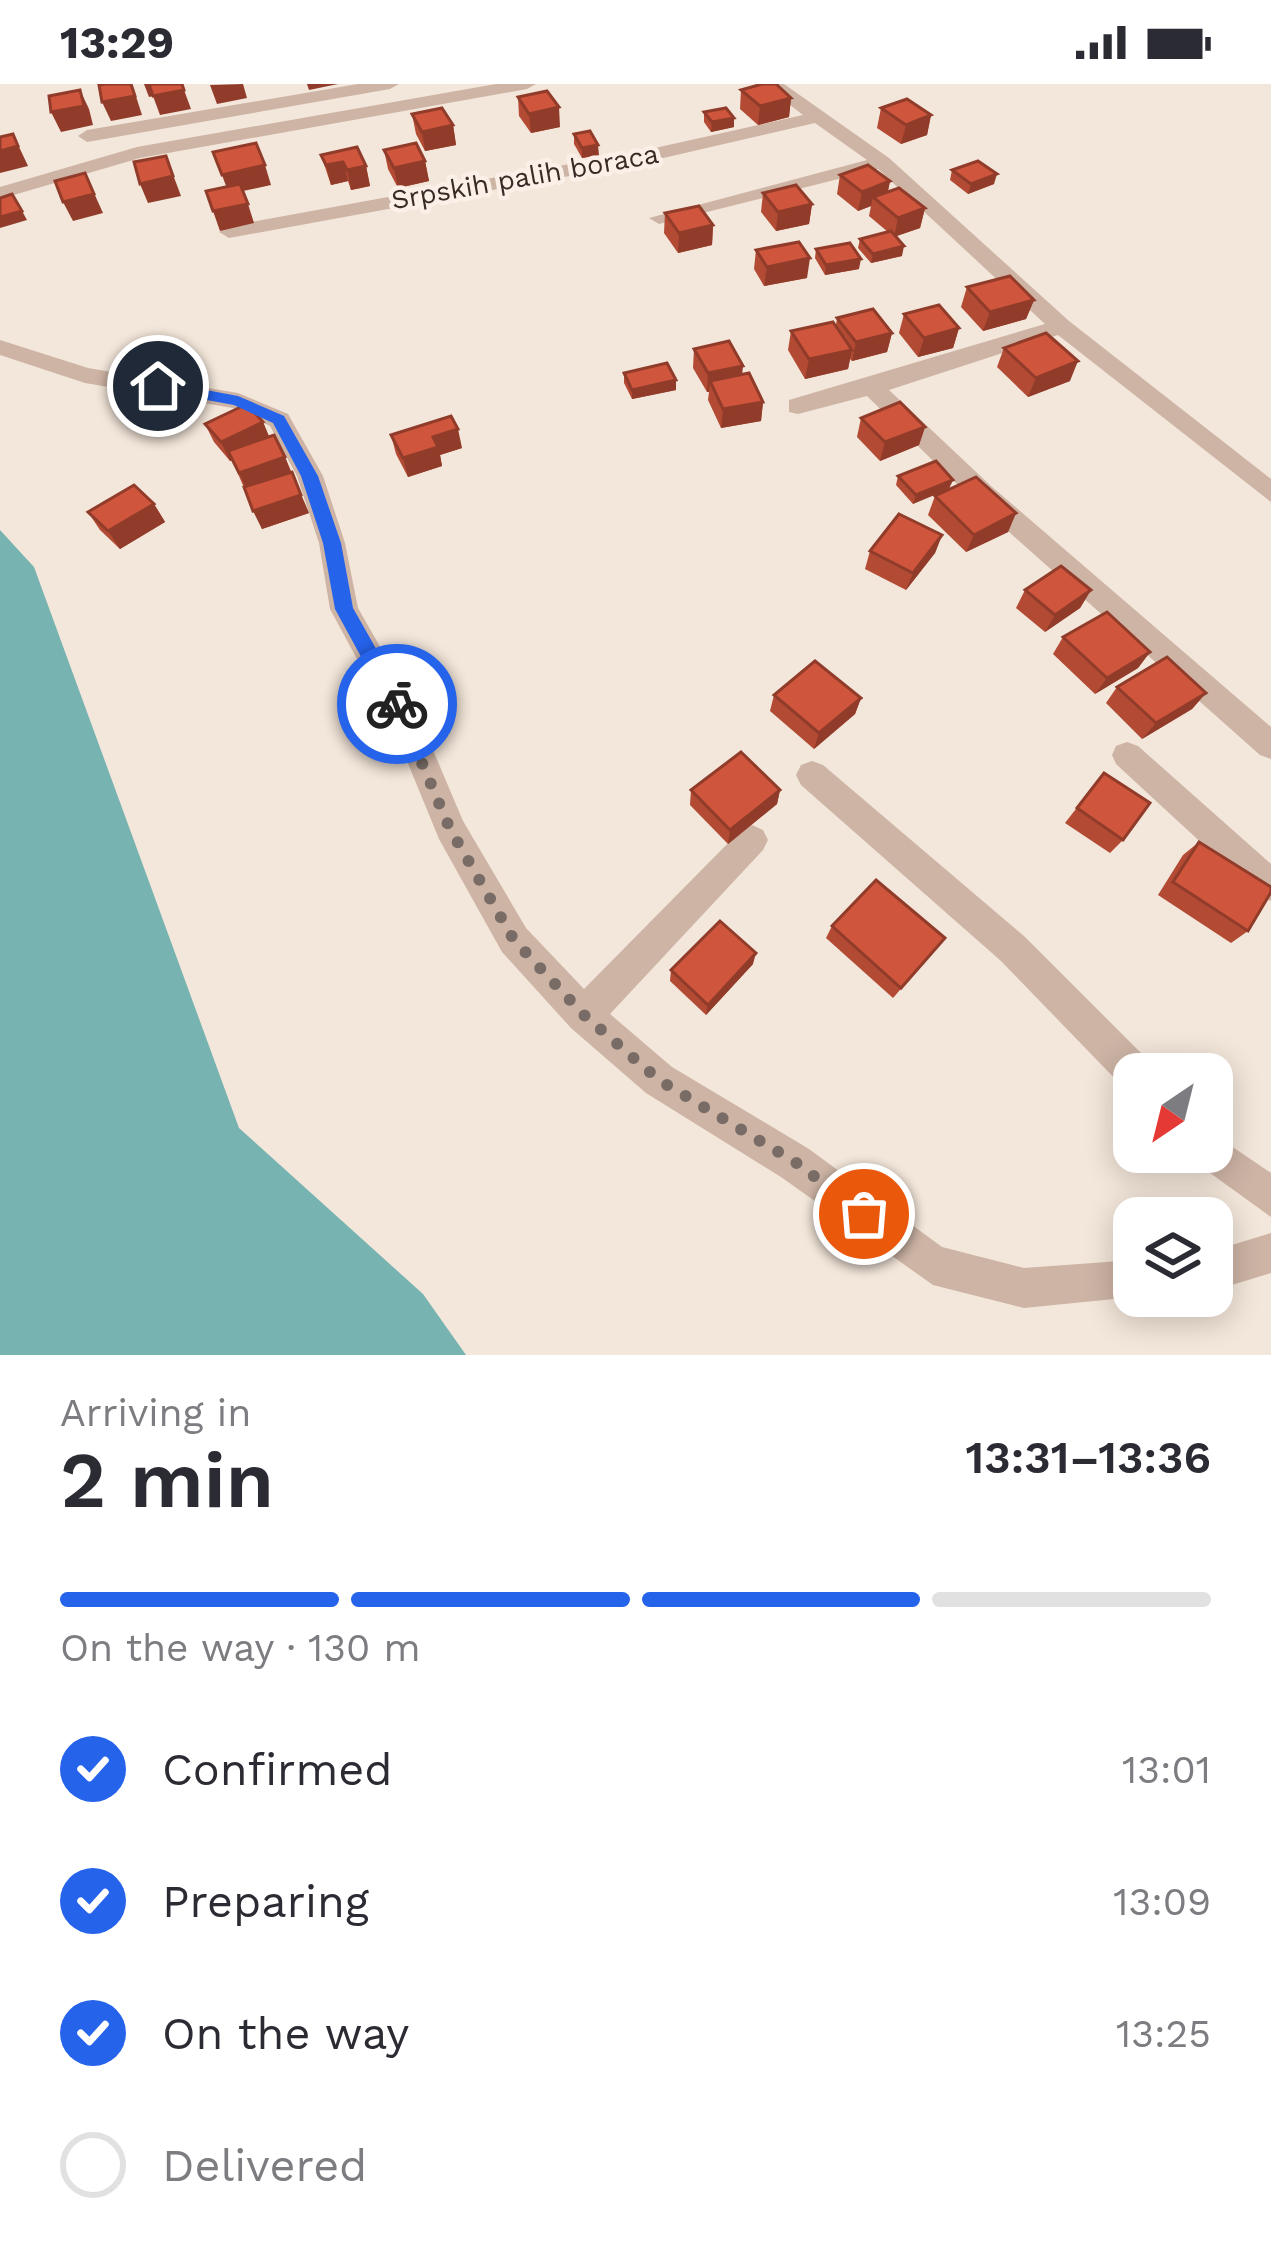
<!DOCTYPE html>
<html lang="en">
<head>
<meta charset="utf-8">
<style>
  :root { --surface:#fff; --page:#f2f2f3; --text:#2b2b33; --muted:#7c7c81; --line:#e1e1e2; --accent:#2563eb }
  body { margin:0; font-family:"Work Sans",sans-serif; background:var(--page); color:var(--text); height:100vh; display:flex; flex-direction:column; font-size:45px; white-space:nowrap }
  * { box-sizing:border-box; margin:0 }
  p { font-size:39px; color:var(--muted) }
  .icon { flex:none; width:66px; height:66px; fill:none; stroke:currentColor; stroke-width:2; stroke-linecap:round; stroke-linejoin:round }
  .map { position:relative; height:1271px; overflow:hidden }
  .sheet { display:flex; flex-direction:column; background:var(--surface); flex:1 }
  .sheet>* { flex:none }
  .needle { width:78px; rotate:215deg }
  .fabs { position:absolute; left:1113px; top:969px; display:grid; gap:24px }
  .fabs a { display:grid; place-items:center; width:120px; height:120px; border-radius:24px; background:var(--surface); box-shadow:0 6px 30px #0003; font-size:60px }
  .pin { position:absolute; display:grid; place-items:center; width:102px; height:102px; color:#fff; margin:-51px; border:6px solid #fff; border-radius:50%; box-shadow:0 3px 12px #0007 }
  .courier { position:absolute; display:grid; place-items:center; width:120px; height:120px; margin:-60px; border:9px solid #2563eb; border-radius:50%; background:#fff; color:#222; box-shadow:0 3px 15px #0007 }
  .headline em { font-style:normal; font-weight:600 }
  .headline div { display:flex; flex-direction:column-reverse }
  .headline { display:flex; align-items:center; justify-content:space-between; height:204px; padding:0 60px }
  h1 { font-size:78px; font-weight:600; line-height:90px }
  .bar { display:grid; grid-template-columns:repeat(4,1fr); gap:18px 12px; align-content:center; height:144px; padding:0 60px }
  .bar i { height:15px; border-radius:9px; background:var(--line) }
  .bar .on { background:var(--accent) }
  .bar p { grid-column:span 4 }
  ol { padding:0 60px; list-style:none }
  li { display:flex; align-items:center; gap:36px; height:132px }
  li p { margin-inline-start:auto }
  li .icon { padding:12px; border-radius:50%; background:var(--accent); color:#fff; stroke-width:4 }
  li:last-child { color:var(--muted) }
  li i { width:66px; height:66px; border:6px solid var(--line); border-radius:50% }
  .status { display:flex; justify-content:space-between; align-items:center; height:84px; padding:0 60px; background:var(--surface); direction:ltr }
  .status svg { height:33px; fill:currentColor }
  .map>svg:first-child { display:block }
</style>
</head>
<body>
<div class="status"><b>13:29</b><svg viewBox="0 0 49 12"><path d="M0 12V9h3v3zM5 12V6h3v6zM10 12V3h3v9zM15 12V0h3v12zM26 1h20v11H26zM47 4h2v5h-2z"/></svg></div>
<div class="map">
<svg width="1271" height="1271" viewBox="0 0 1271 1271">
  <rect width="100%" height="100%" fill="#f3e6da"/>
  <!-- water -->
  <polygon fill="#77b3b1" points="0,446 34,483 239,1044 423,1210 466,1271 0,1271"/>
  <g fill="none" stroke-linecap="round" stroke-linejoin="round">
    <!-- minor -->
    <g fill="#cdb4a5" fill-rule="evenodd">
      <polygon points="358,0 399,0 390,5 87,58 78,52 87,46"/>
      <polygon points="496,0 536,0 527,5 140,74 0,115 0,103 137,63"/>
      <polygon points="763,0 784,0 889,74 1069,237 1271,395 1271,418 1058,251 889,306 991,402 1271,643 1271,675 1260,671 973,416 867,312 798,330 789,328 789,316 1045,240 878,85 659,140 649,134 867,76 815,39 646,78 229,154 219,148 229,142 646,66 803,31"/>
      <polygon points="0,256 88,284 238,309 288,330 323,392 345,459 358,524 416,626 463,737 526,844 584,905 741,746 752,741 763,746 768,756 763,766 610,930 672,983 809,1065 942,1163 1024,1184 1134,1176 1134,1212 1144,1212 1024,1224 933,1201 781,1093 646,1009 571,944 502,868 439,755 391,638 330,525 319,459 297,392 270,342 233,324 85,299 0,271"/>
      <polygon points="1127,658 1138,662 1271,780 1271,817 1259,812 1116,680 1112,671 1116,662"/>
      <polygon points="812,677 823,681 1025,853 1149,977 1154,990 1134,990 1134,1008 1123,1003 1001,877 801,701 796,691 801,681"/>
      <polygon points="1212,1049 1271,1089 1271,1133 1199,1081 1193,1068 1212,1068"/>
      <polygon points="1271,1149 1271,1189 1212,1207 1212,1167"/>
    </g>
  </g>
  <!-- wall -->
  <g fill="#b24a34">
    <polygon points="741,6 791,14 789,33 758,41 740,25"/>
    <polygon points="518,13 560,43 531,49 519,32"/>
    <polygon points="881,24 931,31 927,51 901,60 877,44"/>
    <polygon points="704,28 734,43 711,48 704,38"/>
    <polygon points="412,30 453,41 456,61 425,67 416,50"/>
    <polygon points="574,50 599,71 582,74 574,60"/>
    <polygon points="384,66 425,77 429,97 398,104 388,85"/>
    <polygon points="321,71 366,82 370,102 351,106 348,97 331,101"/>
    <polygon points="952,86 994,100 968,110 950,96"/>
    <polygon points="840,91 890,97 888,107 925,124 920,144 896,152 902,172 871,179 858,164 860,155 888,148 869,132 871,122 858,127 837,110"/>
    <polygon points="763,109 812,120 809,140 776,147 761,128"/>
    <polygon points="665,129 713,141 712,161 678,169 664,149"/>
    <polygon points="816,165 859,185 825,191 815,174"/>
    <polygon points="756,166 807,194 764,202 754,185"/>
    <polygon points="967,203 1034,216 1026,235 983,247 961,223"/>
    <polygon points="904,230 959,244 953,264 918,273 899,249"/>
    <polygon points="837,234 892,249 887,268 852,277 850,275 848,285 805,295 788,266 791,247 836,241"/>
    <polygon points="1004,264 1070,297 1028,313 997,283"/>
    <polygon points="694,265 742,291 763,318 761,337 721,344 708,316 709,308 707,308 693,284"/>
    <polygon points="624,289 676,296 676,306 632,315 624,299"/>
    <polygon points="861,334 925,343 919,361 880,377 857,353"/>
    <polygon points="263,338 269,353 285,373 309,429 262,445 232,376 230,377 214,358 205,340"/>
    <polygon points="391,351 462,364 440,371 442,382 408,393 396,370"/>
    <polygon points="898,392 953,396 913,420 896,401"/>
    <polygon points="935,412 1016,429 1008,448 966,468 928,431"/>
    <polygon points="154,420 165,438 120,465 100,446 88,428"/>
    <polygon points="942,451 935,469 906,506 865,485 870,467"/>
    <polygon points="1025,506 1091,506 1080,524 1045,548 1016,524"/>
    <polygon points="1063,553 1150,568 1138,584 1095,610 1053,570"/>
    <polygon points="1117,603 1206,609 1192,625 1142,655 1106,619"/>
    <polygon points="774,611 861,614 855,630 814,665 770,627"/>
    <polygon points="1104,689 1123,756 1110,769 1065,739"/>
    <polygon points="691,706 780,706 777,720 728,760 690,721"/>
    <polygon points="1199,758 1248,847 1231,859 1158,811 1183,771"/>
    <polygon points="832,842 945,854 893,914 826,854"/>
    <polygon points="753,880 706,931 670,897 671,886"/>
  </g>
  <!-- shaded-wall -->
  <g fill="#913c2a">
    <polygon points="132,0 142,31 111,37 102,18"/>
    <polygon points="144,0 174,0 174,7 149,13"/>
    <polygon points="243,0 247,14 217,20 210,1"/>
    <polygon points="307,0 338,0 309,6"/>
    <polygon points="80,6 89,25 93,41 61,48 51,28"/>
    <polygon points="184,6 191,25 160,31 153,12"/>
    <polygon points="791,14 789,33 758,41 760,22"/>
    <polygon points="559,23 560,43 531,49 529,30"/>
    <polygon points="931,31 927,51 901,60 906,41"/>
    <polygon points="734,34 734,43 711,48 712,38"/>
    <polygon points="453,41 456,61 425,67 422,48"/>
    <polygon points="13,50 28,82 0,89 0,67"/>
    <polygon points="598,61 599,71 582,74 582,64"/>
    <polygon points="166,72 181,112 148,119 140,100"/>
    <polygon points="425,77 429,97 398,104 394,84"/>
    <polygon points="343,78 348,97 331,101 326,81"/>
    <polygon points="265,81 271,101 229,110 222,91"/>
    <polygon points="366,82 370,102 351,106 347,86"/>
    <polygon points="85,89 103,129 73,137 63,118"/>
    <polygon points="997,90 994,100 968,110 971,100"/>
    <polygon points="890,97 886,116 873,113 871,122 858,127 862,108"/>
    <polygon points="248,120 254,139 220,147 213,127"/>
    <polygon points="812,120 809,140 776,147 778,128"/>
    <polygon points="925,124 920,144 894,153 898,134"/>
    <polygon points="22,127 27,136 0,144 0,133"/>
    <polygon points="713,141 712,161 678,169 679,149"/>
    <polygon points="904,162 902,172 871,179 873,170"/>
    <polygon points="810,174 807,194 764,202 767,183"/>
    <polygon points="861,175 859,185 825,191 826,181"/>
    <polygon points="1034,216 1026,235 983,247 990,228"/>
    <polygon points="959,244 953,264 918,273 924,254"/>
    <polygon points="892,249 887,268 852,277 856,258"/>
    <polygon points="852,266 848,285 805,295 809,275"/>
    <polygon points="1078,277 1070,297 1028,313 1036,294"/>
    <polygon points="743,282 741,301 710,297 709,308 707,308 708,289"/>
    <polygon points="676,296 676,306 632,315 632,306"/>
    <polygon points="763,318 761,337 721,344 723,325"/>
    <polygon points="263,338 271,357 230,377 221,358"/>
    <polygon points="925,343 919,361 880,377 885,358"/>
    <polygon points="458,345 462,364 440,371 442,382 408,393 403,374 433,353"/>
    <polygon points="285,373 292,391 247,407 239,389"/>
    <polygon points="953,396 949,405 913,420 916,411"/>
    <polygon points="301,411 309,429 262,445 253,427"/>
    <polygon points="154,420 165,438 120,465 108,447"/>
    <polygon points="1016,429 1008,448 966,468 974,451"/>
    <polygon points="942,451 935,469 906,506 913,489"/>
    <polygon points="1091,506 1080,524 1045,548 1055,531"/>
    <polygon points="1150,568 1138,584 1095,610 1107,594"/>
    <polygon points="1206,609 1192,625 1142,655 1156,639"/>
    <polygon points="861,614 855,630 814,665 819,649"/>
    <polygon points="780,706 777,720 728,760 730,746"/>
    <polygon points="756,869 753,880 706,931 708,921"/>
  </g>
  <!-- building -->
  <g fill="#cf563c" stroke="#913c2a" stroke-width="3">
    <polygon points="106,0 131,0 135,12 102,18 99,1"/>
    <polygon points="149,0 182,0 184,6 153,12"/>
    <polygon points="762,0 776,0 791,14 760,22 741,6"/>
    <polygon points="80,6 84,22 51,28 49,12"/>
    <polygon points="547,7 559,23 529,30 518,13"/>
    <polygon points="907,15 931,31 906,41 881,24"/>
    <polygon points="442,24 453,41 422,48 412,30"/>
    <polygon points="726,24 734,34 712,38 704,28"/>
    <polygon points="590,47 598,61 582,64 574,50"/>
    <polygon points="13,50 18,62 0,67 0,53"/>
    <polygon points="256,59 265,81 222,91 213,68"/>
    <polygon points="416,59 425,77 394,84 384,66"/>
    <polygon points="357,63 366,82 347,86 343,78 326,81 321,71"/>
    <polygon points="166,72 173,92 140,100 134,78"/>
    <polygon points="978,77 997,90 971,100 952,86"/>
    <polygon points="868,81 890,97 862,108 840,91"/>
    <polygon points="85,89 94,110 63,118 55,97"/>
    <polygon points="240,100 248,120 213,127 206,107"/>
    <polygon points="796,101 812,120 778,128 763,109"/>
    <polygon points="899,104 925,124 898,134 873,113"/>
    <polygon points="12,110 22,127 0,133 0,114"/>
    <polygon points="699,122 713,141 679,149 665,129"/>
    <polygon points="891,147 904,162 873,170 860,155"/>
    <polygon points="799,158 810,174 767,183 756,166"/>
    <polygon points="850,159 861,175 826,181 816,165"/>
    <polygon points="1010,192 1034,216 990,228 967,203"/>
    <polygon points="939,221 959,244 924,254 904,230"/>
    <polygon points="873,225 892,249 856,258 837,234"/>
    <polygon points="833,238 852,266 809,275 791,247"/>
    <polygon points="1046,249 1078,277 1036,294 1004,264"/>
    <polygon points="729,257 743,282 708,289 694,265"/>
    <polygon points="667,279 676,296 632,306 624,289"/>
    <polygon points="749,289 763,318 723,325 710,297"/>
    <polygon points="900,318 925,343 885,358 861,334"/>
    <polygon points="247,320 263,338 221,358 205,340"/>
    <polygon points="451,332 458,345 433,353 438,363 403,374 391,351"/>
    <polygon points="274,351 285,373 239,389 228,367"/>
    <polygon points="936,377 953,396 916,411 898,392"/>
    <polygon points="292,388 301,411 253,427 244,403"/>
    <polygon points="976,393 1016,429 974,451 935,412"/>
    <polygon points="134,401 154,420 108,447 88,428"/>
    <polygon points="899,430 942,451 913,489 870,467"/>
    <polygon points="1061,482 1091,506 1055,531 1025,506"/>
    <polygon points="1107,528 1150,568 1107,594 1063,553"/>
    <polygon points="1167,573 1206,609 1156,639 1117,603"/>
    <polygon points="815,577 861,614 819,649 774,611"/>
    <polygon points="741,668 780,706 730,746 691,706"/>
    <polygon points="1104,689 1150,719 1123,756 1077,724"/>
    <polygon points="1199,758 1271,803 1271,808 1248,847 1173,798"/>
    <polygon points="876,796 945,854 901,904 832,842"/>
    <polygon points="720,837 756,869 708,921 671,886"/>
  </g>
  <!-- route -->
  <polygon fill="#2563eb" points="158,297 238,312 284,332 318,392 341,459 353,524 404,614 404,626 390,626 335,525 323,459 301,392 273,339 234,321 152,306 150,302"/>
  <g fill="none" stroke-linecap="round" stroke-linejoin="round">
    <!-- done -->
    <polyline stroke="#796c66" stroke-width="12" stroke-dasharray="0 21.6" points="397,620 450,745 514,856 584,931 659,996 795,1078 864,1130"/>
  </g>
  <g text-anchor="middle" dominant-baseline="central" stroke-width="9" stroke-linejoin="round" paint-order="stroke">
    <!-- far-street labels -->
    <g font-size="27" fill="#382b27" stroke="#fbf0e7">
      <text transform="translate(525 93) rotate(-10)">Srpskih palih boraca</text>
    </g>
  </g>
</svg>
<div class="fabs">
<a><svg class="needle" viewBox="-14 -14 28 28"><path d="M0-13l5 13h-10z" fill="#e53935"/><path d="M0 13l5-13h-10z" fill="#7c7c81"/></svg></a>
<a><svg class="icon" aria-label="layers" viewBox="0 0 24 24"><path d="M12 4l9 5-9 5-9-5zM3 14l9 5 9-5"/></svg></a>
</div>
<div class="pin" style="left:864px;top:1130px;background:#ea580c"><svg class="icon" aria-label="bag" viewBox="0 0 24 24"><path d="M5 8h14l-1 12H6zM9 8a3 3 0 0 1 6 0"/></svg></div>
<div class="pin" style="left:158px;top:302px;background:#1f2937"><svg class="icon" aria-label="home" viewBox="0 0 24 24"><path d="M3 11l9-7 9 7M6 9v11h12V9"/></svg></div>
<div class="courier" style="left:397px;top:620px"><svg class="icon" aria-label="bike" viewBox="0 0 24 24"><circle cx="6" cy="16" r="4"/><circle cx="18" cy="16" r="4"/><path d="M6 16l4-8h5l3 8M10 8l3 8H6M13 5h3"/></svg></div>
</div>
<section class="sheet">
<div class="headline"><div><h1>2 min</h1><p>Arriving in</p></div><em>13:31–13:36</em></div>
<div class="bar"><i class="on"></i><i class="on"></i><i class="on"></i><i></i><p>On the way · 130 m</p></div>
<ol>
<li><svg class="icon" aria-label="check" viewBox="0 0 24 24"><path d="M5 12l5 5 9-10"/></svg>Confirmed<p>13:01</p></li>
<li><svg class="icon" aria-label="check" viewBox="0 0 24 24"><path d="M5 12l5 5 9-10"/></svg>Preparing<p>13:09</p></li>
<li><svg class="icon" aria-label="check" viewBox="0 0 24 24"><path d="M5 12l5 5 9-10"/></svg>On the way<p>13:25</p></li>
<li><i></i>Delivered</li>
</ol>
</section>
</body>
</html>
